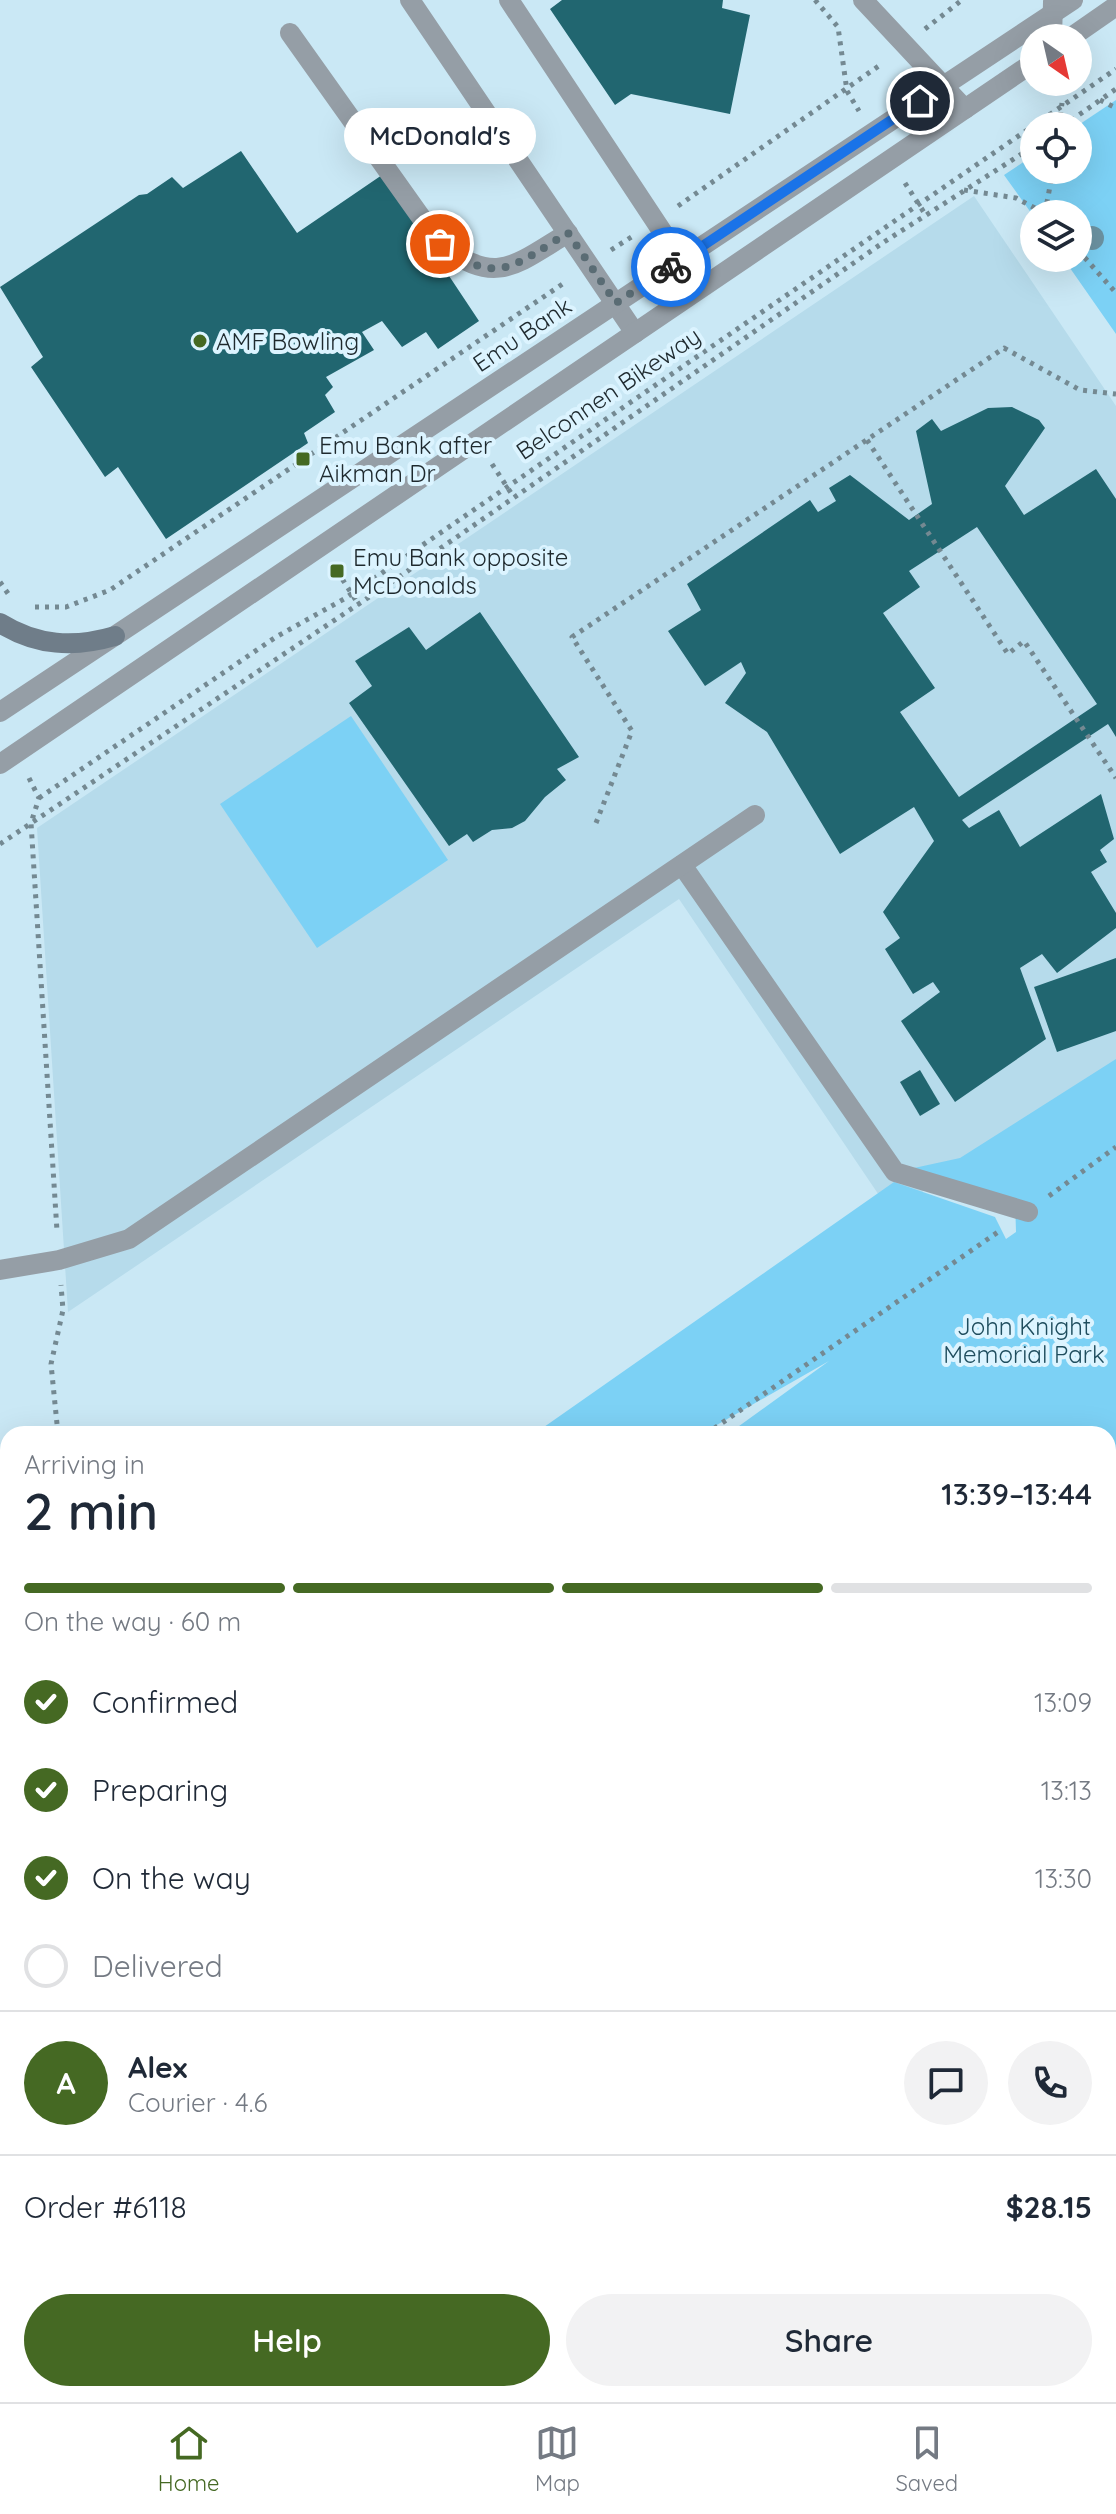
<!DOCTYPE html>
<html lang="en">
<head>
<meta charset="utf-8">
<style>
  :root { --surface:#fff; --page:#f2f2f3; --text:#1f2937; --muted:#747a83; --line:#e0e1e3; --accent:#456923 }
  body { margin:0; font-family:Quicksand,sans-serif; background:var(--page); color:var(--text); height:100vh; display:flex; flex-direction:column; font-size:30px; white-space:nowrap }
  * { box-sizing:border-box; margin:0 }
  p { font-size:26px; color:var(--muted) }
  .icon { flex:none; width:44px; height:44px; fill:none; stroke:currentColor; stroke-width:2; stroke-linecap:round; stroke-linejoin:round }
  .map { position:relative; flex:1; overflow:hidden }
  .panel { position:absolute; left:0px; top:1426px; width:1116px; height:976px; display:flex; flex-direction:column; background:var(--surface); border-radius:24px 24px 0 0; box-shadow:0 8px 32px #0002 }
  .panel>* { flex:none }
  .needle { width:52px; rotate:146deg }
  .fabs { position:absolute; left:1020px; top:24px; display:grid; gap:16px }
  .fabs a { display:grid; place-items:center; width:72px; height:72px; border-radius:50%; background:var(--surface); box-shadow:0 8px 32px #0002; font-size:40px }
  .pin { position:absolute; display:grid; place-items:center; width:68px; height:68px; color:#fff; margin:-34px; border:4px solid #fff; border-radius:50%; box-shadow:0 2px 8px #0007 }
  .courier { position:absolute; display:grid; place-items:center; width:80px; height:80px; margin:-40px; border:6px solid #1a73e8; border-radius:50%; background:#fff; color:#222; box-shadow:0 2px 10px #0007 }
  .bubble { position:absolute; height:56px; border-radius:28px; background:var(--surface); box-shadow:0 8px 32px #0002; font-size:26px; font-weight:600; line-height:56px; text-align:center }
  .summary em { font-style:normal; font-weight:600 }
  .summary div { display:flex; flex-direction:column-reverse }
  .summary { display:flex; align-items:center; justify-content:space-between; height:136px; padding:0 24px }
  h1 { font-size:52px; font-weight:600; line-height:60px }
  .bar { display:grid; grid-template-columns:repeat(4,1fr); gap:12px 8px; align-content:center; height:96px; padding:0 24px }
  .bar i { height:10px; border-radius:6px; background:var(--line) }
  .bar .active { background:var(--accent) }
  .bar p { grid-column:span 4 }
  .line { display:flex; align-items:center; gap:20px; padding:0 24px; border-top:2px solid var(--line) }
  .line div { flex:1 }
  .round { display:grid; place-items:center; flex:none; width:84px; height:84px; border-radius:42px; background:var(--page) }
  ol { padding:0 24px; list-style:none }
  li { display:flex; align-items:center; gap:24px; height:88px }
  li p { margin-inline-start:auto }
  li .icon { padding:8px; border-radius:50%; background:var(--accent); color:#fff; stroke-width:4 }
  li:last-child { color:var(--muted) }
  li i { width:44px; height:44px; border:4px solid var(--line); border-radius:50% }
  .action { display:flex; gap:16px; margin-top:auto; padding:16px 24px }
  .action a { flex:1; height:92px; border-radius:48px; background:var(--accent); color:#fff; font-size:32px; font-weight:600; line-height:92px; text-align:center }
  .action a+a { background:var(--page); color:var(--text) }
  .tabs { display:flex; justify-content:space-around; align-items:center; height:112px; border-top:2px solid var(--line); background:var(--surface); font-size:22px; color:var(--muted) }
  .tabs a { display:grid; justify-items:center; gap:4px }
  .tabs .active { color:var(--accent) }
  .map>svg:first-child { display:block }
</style>
</head>
<body>
<div class="map">
<svg width="1116" height="2402" viewBox="0 0 1116 2402">
  <rect width="100%" height="100%" fill="#cae8f5"/>
  <!-- built -->
  <polygon fill="#b6dbeb" points="974,196 1116,406 1116,1061 891,1213 679,899 68,1312 37,828"/>
  <!-- green -->
  <g fill="#7cd1f5">
    <polygon points="1116,100 1116,334 1063,258 1078,258 1078,214 1034,214 1034,217 1004,175 1034,155 1034,170 1078,170 1077,126"/>
    <polygon points="351,716 448,860 317,948 220,804"/>
    <polygon points="1116,1059 1116,2402 261,2402 259,2394 1108,2394 1108,1434 728,1434 829,1361 701,1434 534,1434 894,1182 995,1217 1006,1239 1016,1232 1015,1199 914,1168 960,1158"/>
  </g>
  <!-- building -->
  <g fill="#216670" fill-rule="evenodd">
    <polygon points="562,0 723,0 722,8 750,15 730,114 631,94 615,105 550,9"/>
    <polygon points="241,151 297,233 382,175 479,321 438,349 426,332 402,347 382,321 362,332 374,350 326,377 333,387 325,395 335,412 304,433 308,443 166,539 118,467 105,477 31,367 43,357 0,287 139,195 147,194 172,177 183,188"/>
    <path d="M 1012,407 L 1039,420 L 1045,428 L 1005,486 L 1024,515 L 1096,469 L 1116,499 L 1116,737 L 1108,724 L 962,820 L 969,828 L 999,810 L 1020,847 L 1101,794 L 1114,839 L 1100,850 L 1107,862 L 1091,872 L 1116,913 L 1116,928 L 1057,973 L 1042,954 L 1020,968 L 1046,1039 L 955,1102 L 901,1021 L 940,992 L 933,982 L 913,994 L 885,949 L 900,938 L 883,912 L 934,841 L 914,807 L 840,854 L 767,732 L 725,703 L 746,673 L 741,662 L 705,686 L 668,631 L 701,610 L 687,584 L 810,500 L 818,512 L 836,501 L 829,488 L 850,475 L 909,520 L 932,504 L 916,431 L 932,419 L 941,431 L 988,408 ZM 977,527 L 1097,704 L 959,797 L 900,712 L 935,688 L 883,613 L 920,587 L 909,571 Z"/>
    <polygon points="480,612 579,757 557,769 566,780 545,797 525,821 512,828 492,830 473,842 467,834 449,846 349,703 372,686 355,661 409,627 426,650"/>
    <polygon points="1116,958 1116,1031 1057,1052 1034,987"/>
    <polygon points="920,1070 940,1104 920,1116 900,1082"/>
  </g>
  <g fill="none" stroke-linecap="round" stroke-linejoin="round">
    <!-- path -->
    <g stroke="#748992" stroke-width="5" stroke-dasharray="4 6" stroke-linecap="butt">
      <polyline points="815,0 838,27 847,91 859,111"/>
      <polyline points="925,29 962,0"/>
      <polyline points="1100,100 1116,108"/>
      <polyline points="1059,126 1062,103"/>
      <polyline points="1063,126 1116,89"/>
      <polyline points="905,183 925,214"/>
      <polyline points="964,190 1016,198 1046,214"/>
      <polyline points="678,206 883,63"/>
      <polyline points="1045,213 1053,170"/>
      <polyline points="611,250 633,236"/>
      <polyline points="1078,250 1116,293"/>
      <polyline points="867,440 1008,654 1024,641 1116,778"/>
      <polyline points="492,464 513,496"/>
      <polyline points="337,571 359,605"/>
      <polyline points="0,582 9,595"/>
      <polyline points="35,607 66,607 110,590 567,281"/>
      <polyline points="29,778 39,798 31,823 57,1231"/>
      <polyline points="39,798 276,637 344,599 1116,69"/>
      <polyline points="596,823 632,731 572,637 1004,348 1080,390 1116,394"/>
      <polyline points="0,844 396,579 884,242 1034,146"/>
      <polyline points="1049,1196 1116,1147"/>
      <polyline points="58,1434 51,1364 63,1310 61,1285"/>
      <polyline points="706,1434 998,1232"/>
      <polyline points="1108,2322 1116,2318"/>
      <polyline points="0,2364 8,2376"/>
      <polyline points="18,2394 22,2402"/>
      <polyline points="237,2394 239,2402"/>
      <polyline points="806,2402 817,2394"/>
    </g>
    <!-- service -->
    <g stroke="#959ea6" stroke-width="20">
      <polyline points="410,0 635,333"/>
      <polyline points="509,0 681,260"/>
      <path d="M 290,33 L 440,244 C 496,287 515,265 568,233"/>
      <polyline points="682,865 895,1172 1028,1212"/>
      <polyline points="0,1270 59,1260 129,1239 755,815"/>
    </g>
    <!-- tertiary -->
    <g stroke="#959ea6" stroke-width="20">
      <polyline points="863,0 965,109"/>
      <polyline points="1052,38 1053,2"/>
      <polyline points="1070,38 1116,6"/>
      <polyline points="0,712 1073,0"/>
      <polyline points="0,764 1034,62"/>
    </g>
    <!-- secondary -->
    <g stroke="#6f7d89" stroke-width="20">
      <path d="M 0,623 C 37,646 74,648 115,636"/>
      <polyline points="0,1535 8,1625"/>
      <polyline points="101,2394 104,2402"/>
      <polyline points="198,2394 200,2402"/>
    </g>
    <!-- secondary-bridge -->
    <polyline stroke="#6f7d89" stroke-width="20" points="0,2062 8,2095"/>
  </g>
  <!-- trees -->
  <circle fill="#6c93a2" cx="1092" cy="238" r="12"/>
  <g fill="none" stroke-linecap="round" stroke-linejoin="round">
    <!-- done -->
    <path stroke="#5a6c74" stroke-width="8" stroke-dasharray="0 14.4" d="M 440,244 C 497,288 514,265 568,233 L 616,303 L 671,267"/>
    <!-- route -->
    <polyline stroke="#1a73e8" stroke-width="10" points="671,267 920,101"/>
  </g>
  <!-- markers -->
  <g fill="#456923" stroke="#dcf4ff" stroke-width="3">
    <circle cx="200" cy="341" r="8"/>
    <rect x="295" y="451" width="16" height="16" rx="4"/>
    <rect x="329" y="563" width="16" height="16" rx="4"/>
  </g>
  <g text-anchor="middle" dominant-baseline="central" stroke-width="8" stroke-linejoin="round" paint-order="stroke">
    <!-- street labels -->
    <g font-size="24" fill="#1e292e" stroke="#dcf4ff">
      <text transform="translate(522 334) rotate(-34)">Emu Bank</text>
      <text transform="translate(608 393) rotate(-34)">Belconnen Bikeway</text>
    </g>
    <!-- poi labels -->
    <g font-size="24" fill="#1e292e" stroke="#dcf4ff" text-anchor="start">
      <text x="216" y="341">AMF Bowling</text>
      <text x="319" y="445">Emu Bank after<tspan x="319" dy="28">Aikman Dr</tspan></text>
      <text x="353" y="557">Emu Bank opposite<tspan x="353" dy="28">McDonalds</tspan></text>
    </g>
    <!-- park labels -->
    <g font-size="24" fill="#1f4d5e" stroke="#dcf4ff">
      <text x="1024" y="1326">John Knight<tspan x="1024" dy="28">Memorial Park</tspan></text>
    </g>
  </g>
</svg>
<div class="fabs">
<a><svg class="needle" viewBox="-14 -14 28 28"><path d="M0-13l5 13h-10z" fill="#e53935"/><path d="M0 13l5-13h-10z" fill="#747a83"/></svg></a>
<a><svg class="icon" aria-label="locate" viewBox="0 0 24 24"><circle cx="12" cy="12" r="6"/><path d="M12 2v4M12 18v4M2 12h4M18 12h4"/></svg></a>
<a><svg class="icon" aria-label="layers" viewBox="0 0 24 24"><path d="M12 4l9 5-9 5-9-5zM3 14l9 5 9-5"/></svg></a>
</div>
<div class="pin" style="left:440px;top:244px;background:#ea580c"><svg class="icon" aria-label="bag" viewBox="0 0 24 24"><path d="M5 8h14l-1 12H6zM9 8a3 3 0 0 1 6 0"/></svg></div>
<div class="pin" style="left:920px;top:101px;background:#1f2937"><svg class="icon" aria-label="home" viewBox="0 0 24 24"><path d="M3 11l9-7 9 7M6 9v11h12V9"/></svg></div>
<div class="courier" style="left:671px;top:267px"><svg class="icon" aria-label="bike" viewBox="0 0 24 24"><circle cx="6" cy="16" r="4"/><circle cx="18" cy="16" r="4"/><path d="M6 16l4-8h5l3 8M10 8l3 8H6M13 5h3"/></svg></div>
<div class="bubble" style="left:344px;top:108px;width:192px">McDonald's</div>
<section class="panel">
<div class="summary"><div><h1>2 min</h1><p>Arriving in</p></div><em>13:39–13:44</em></div>
<div class="bar"><i class="active"></i><i class="active"></i><i class="active"></i><i></i><p>On the way · 60 m</p></div>
<ol>
<li><svg class="icon" aria-label="check" viewBox="0 0 24 24"><path d="M5 12l5 5 9-10"/></svg>Confirmed<p>13:09</p></li>
<li><svg class="icon" aria-label="check" viewBox="0 0 24 24"><path d="M5 12l5 5 9-10"/></svg>Preparing<p>13:13</p></li>
<li><svg class="icon" aria-label="check" viewBox="0 0 24 24"><path d="M5 12l5 5 9-10"/></svg>On the way<p>13:30</p></li>
<li><i></i>Delivered</li>
</ol>
<div class="line" style="height:144px"><b class="round" style="background:var(--accent);color:#fff">A</b><div><b>Alex</b><p>Courier · 4.6</p></div><a class="round"><svg class="icon" aria-label="chat" viewBox="0 0 24 24"><path d="M4 5h16v11H9l-5 4z"/></svg></a><a class="round"><svg class="icon" aria-label="phone" viewBox="0 0 24 24"><path d="M5 4h4l2 5-3 2q2 4 5 5l2-3 5 2v4C11 20 4 13 5 4z"/></svg></a></div>
<div class="line" style="height:104px"><div>Order #6118</div><b>$28.15</b></div>
<div class="action"><a>Help</a><a>Share</a></div>
</section>
</div>
<nav class="tabs">
<a class="active"><svg class="icon" aria-label="home" viewBox="0 0 24 24"><path d="M3 11l9-7 9 7M6 9v11h12V9"/></svg>Home</a>
<a><svg class="icon" aria-label="map" viewBox="0 0 24 24"><path d="M3 6l6-2 6 2 6-2v14l-6 2-6-2-6 2zM9 4v14M15 6v14"/></svg>Map</a>
<a><svg class="icon" aria-label="saved" viewBox="0 0 24 24"><path d="M7 4h10v16l-5-4-5 4z"/></svg>Saved</a>
</nav>
</body>
</html>
